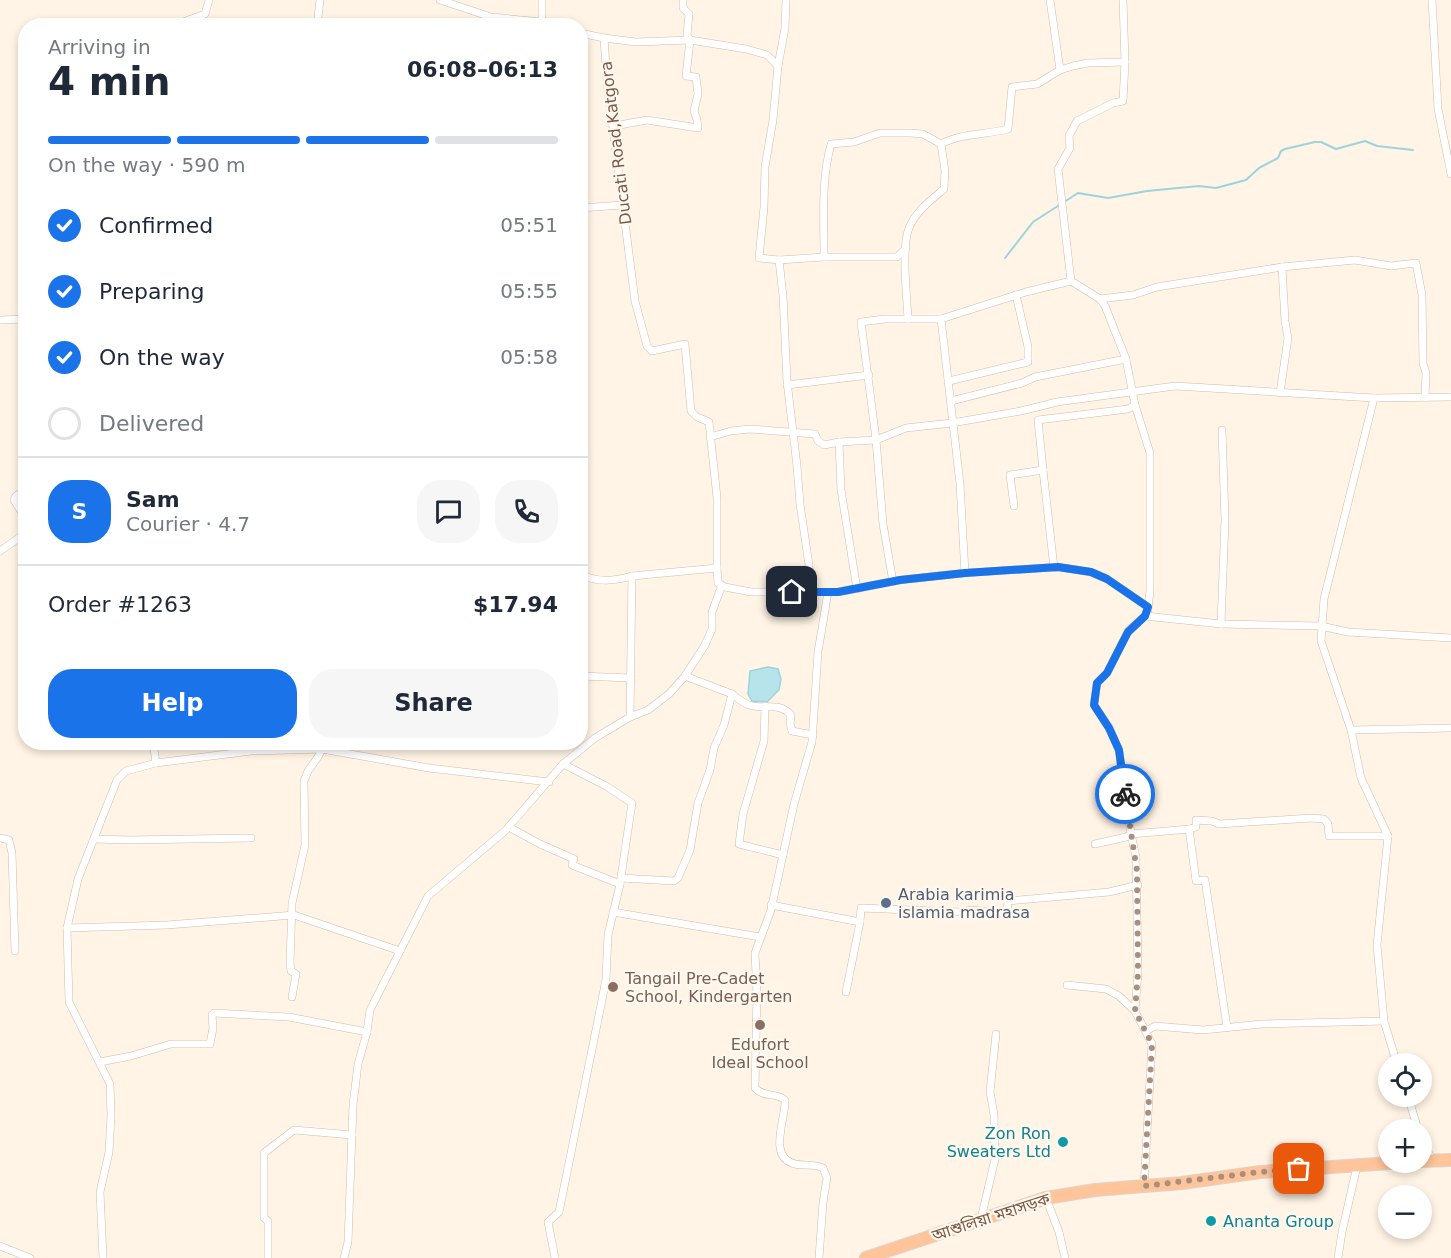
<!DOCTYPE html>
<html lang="en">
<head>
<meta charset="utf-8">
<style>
  :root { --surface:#fff; --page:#f6f6f7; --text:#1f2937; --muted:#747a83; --line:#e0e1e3; --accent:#1a73e8 }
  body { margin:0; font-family:"DejaVu Sans","Noto Sans Bengali",sans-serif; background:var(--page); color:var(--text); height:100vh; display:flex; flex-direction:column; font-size:22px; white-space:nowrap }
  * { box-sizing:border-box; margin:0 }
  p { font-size:20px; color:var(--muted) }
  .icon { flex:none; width:33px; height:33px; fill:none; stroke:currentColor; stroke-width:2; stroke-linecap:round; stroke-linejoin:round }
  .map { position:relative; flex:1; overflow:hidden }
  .sheet { position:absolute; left:18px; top:18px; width:570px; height:732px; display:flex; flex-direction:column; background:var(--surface); border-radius:24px; box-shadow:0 3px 9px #0003 }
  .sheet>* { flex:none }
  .fabs { position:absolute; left:1378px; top:1053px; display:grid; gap:12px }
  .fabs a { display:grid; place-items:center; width:54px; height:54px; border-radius:50%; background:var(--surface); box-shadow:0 3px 9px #0003; font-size:30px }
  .pin { position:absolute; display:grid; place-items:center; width:51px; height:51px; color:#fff; margin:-26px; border-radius:12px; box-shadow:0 3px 9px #0006 }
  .courier { position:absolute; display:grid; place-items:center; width:60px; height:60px; margin:-30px; border:4px solid #1a73e8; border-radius:50%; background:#fff; color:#222; box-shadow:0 2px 8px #0007 }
  .head em { font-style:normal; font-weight:800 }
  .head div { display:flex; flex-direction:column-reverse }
  .head { display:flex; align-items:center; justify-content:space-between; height:102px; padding:0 30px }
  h1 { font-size:39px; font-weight:800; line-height:45px }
  .bar { display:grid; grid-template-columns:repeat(4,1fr); gap:9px 6px; align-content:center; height:72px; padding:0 30px }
  .bar i { height:8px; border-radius:4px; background:var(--line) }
  .bar .current { background:var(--accent) }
  .bar p { grid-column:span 4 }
  .line { display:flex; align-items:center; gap:15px; padding:0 30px; border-top:2px solid var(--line) }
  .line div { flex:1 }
  .round { display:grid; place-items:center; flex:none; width:63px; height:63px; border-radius:24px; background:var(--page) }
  ol { padding:0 30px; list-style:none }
  li { display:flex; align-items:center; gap:18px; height:66px }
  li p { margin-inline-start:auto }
  li .icon { padding:6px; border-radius:50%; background:var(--accent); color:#fff; stroke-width:4 }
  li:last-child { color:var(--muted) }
  li i { width:33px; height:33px; border:3px solid var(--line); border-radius:50% }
  .action { display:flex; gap:12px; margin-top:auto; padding:12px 30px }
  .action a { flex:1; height:69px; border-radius:24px; background:var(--accent); color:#fff; font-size:24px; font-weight:800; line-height:69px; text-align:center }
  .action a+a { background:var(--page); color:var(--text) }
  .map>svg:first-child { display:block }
</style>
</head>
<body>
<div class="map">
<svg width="1451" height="1258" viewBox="0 0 1451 1258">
  <rect width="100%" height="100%" fill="#fff4e5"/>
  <!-- water -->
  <polygon fill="#b7e4eb" stroke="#9cd4de" stroke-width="1.5" points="768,667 778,669 781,679 779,690 767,702 752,701 748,694 750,671"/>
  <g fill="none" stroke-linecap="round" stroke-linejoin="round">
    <!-- stream -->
    <polyline stroke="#9cd4de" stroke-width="2" points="1005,258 1033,222 1078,193 1108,198 1147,191 1199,186 1216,188 1246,180 1259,168 1278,158 1281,151 1285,149 1315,142 1321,142 1336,149 1365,141 1377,146 1413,150"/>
    <!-- minor casing -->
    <g stroke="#d2bba9" stroke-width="8">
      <g id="minor">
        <polyline points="440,0 491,17 542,22 547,26"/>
        <polyline points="542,0 542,22"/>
        <polyline points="1050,0 1060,70"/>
        <polyline points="1123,0 1125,62 1123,101 1113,103 1077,121 1069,136 1070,148 1058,169 1071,281 1100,299 1105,306 1126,359 1135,405 1150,453 1150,590 1148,610 1145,616 1128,631 1107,673 1097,683 1094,705 1109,727 1119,750 1131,834 1136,857 1138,972 1135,1011 1152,1044 1144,1186"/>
        <polyline points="1432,0 1438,109 1451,174"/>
        <polyline points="126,26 127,23 183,22 205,14 209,0"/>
        <polyline points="317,26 320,0"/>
        <polyline points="604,38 636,42 690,40 746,49 767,55 778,66 773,120 765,167 764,207 759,258 779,260 783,296 787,381 797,466 800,504 809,565 810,593"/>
        <polyline points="778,66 785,28 786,0"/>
        <polyline points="614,126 647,120 698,128 697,120 694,111 698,94 696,77 686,76 690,40 687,35 689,14 683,8 683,0"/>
        <polyline points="580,208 623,205"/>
        <path d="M 824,257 C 824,219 821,180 831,144 L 854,142 L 880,133 L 910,133 L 923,134 L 941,144"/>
        <polyline points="779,260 824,257 897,257 906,248"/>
        <polyline points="1100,299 1133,295 1157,287 1282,267"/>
        <path d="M 908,319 C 907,296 901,248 909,228 C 916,211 931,200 944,189 L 945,171 L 941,144 C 961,133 985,135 1008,129 L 1012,87 L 1037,84 L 1060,70 L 1073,66 L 1088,63 L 1125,62"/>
        <polyline points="941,319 960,484 965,573"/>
        <polyline points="0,320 26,319"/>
        <polyline points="949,381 1028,362 1028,347 1016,295"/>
        <polyline points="787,385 869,375"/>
        <polyline points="1280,393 1288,338 1285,321 1282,267 1355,260 1391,266 1416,263 1422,295 1423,364 1426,373 1425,397"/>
        <polyline points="1374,398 1324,599 1321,641 1351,730 1361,778 1388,836 1377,945 1384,1021 1397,1064"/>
        <polyline points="951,401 1022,383 1035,377 1126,359"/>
        <polyline points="710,437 731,431 750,429 815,434 818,441 824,445 839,442 876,440 906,428 952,423 1021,411 1057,402 1175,386 1374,398 1451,397"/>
        <polyline points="839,442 841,490 857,589"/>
        <polyline points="1043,470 1054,568"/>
        <polyline points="26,489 16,496 14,500 26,519"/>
        <polyline points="1014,506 1010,475 1043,470 1038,420 1128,409 1135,405"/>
        <polyline points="0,551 26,533"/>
        <polyline points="717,568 718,583 725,587 751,592 838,592 900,580 965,573 1058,567 1091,572 1107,579 1148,607"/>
        <path d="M 580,574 C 598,583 614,581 632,576"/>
        <polyline points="893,582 883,524 876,440 861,322 885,319 941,319 1026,292 1071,281"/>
        <polyline points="1145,616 1221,624 1321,626 1348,632 1451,638"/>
        <polyline points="1221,624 1225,520 1222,430"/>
        <polyline points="580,676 631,678"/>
        <path d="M 732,694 C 737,698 743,703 749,705 C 765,710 778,701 791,715 L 790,724 L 792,731 L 813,735"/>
        <polyline points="765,706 764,741 743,814 739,844 783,855"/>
        <polyline points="630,717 648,710 669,694 685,676 705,645 712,629 712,612 722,585"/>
        <polyline points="1351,730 1451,728"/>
        <polyline points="153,742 156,763"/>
        <polyline points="232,742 232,754"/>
        <polyline points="509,827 540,844 574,859 572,865 620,884"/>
        <polyline points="1189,829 1196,881 1205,880 1227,1027"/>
        <polyline points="0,838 9,840 12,853 15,951"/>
        <polyline points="94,839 130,840 251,838"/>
        <polyline points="1095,844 1126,837 1131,834 1190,829 1196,827 1196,820 1212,821 1219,824 1311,818 1324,819 1328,824 1329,836 1388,836"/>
        <polyline points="621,878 674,881 678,878 690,850 698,803 710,770 714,748 724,725 732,694 685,676"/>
        <polyline points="771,905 860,922 846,992"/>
        <polyline points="613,912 760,937"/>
        <polyline points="860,922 861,908 960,912 972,910 1007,913 1008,901 1109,892 1138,885"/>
        <polyline points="67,928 167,925 294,915 400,951"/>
        <polyline points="1067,985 1106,989 1119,996 1135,1011"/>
        <polyline points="292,997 296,974 291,971 290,963 292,903 305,845 304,781 308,771 318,757 322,749 429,768 549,782"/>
        <polyline points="1146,1031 1155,1026 1203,1030 1262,1024 1384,1021"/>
        <polyline points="100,1062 131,1056 171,1044 210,1044 213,1028 212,1015 214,1013 289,1017 367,1032"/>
        <polyline points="1408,1096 1418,1130"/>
        <polyline points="1422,1141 1433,1161"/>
        <polyline points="1046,1198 1059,1232 1065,1258"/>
        <polyline points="981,1219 995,1159 994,1115 990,1092 996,1034"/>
        <polyline points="0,1246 30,1258"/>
        <polyline points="103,1258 100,1192 109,1152 111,1115 110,1084 69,1002 67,928 78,879 117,780 126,771 156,763 251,751 322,749 329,742"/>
        <polyline points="268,1258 268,1221 264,1218 264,1153 294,1130 352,1135"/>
        <polyline points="344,1258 348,1242 353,1105 358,1064 367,1032 370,1010 428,896 505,831 563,764 595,738 630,717 632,576 717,568 717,498 709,422 697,417 691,411 685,344 652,351 647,346 635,301 607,81 604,38 580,33"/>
        <polyline points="555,1258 548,1222 559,1212 601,1005 606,979 608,935 620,884 632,803 606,786 563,764"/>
        <path d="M 819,1258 L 823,1202 L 827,1178 L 823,1168 C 814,1164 804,1166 795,1164 C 767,1157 786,1119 785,1100 C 776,1092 764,1098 755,1088 L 757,994 L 755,953 L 771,910 L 794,804 L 812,742 L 818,652 L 828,592"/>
        <polyline points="1338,1258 1342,1232 1357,1166"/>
      </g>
    </g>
    <!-- trunk casing -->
    <g stroke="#ddd4cf" stroke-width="14">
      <g id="trunk">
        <polyline points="1422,1161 1451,1160"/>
        <polyline points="866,1258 1046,1198 1095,1190 1182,1183 1260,1172 1405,1162"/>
      </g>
    </g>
    <!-- minor -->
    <use href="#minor" stroke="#fff" stroke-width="7"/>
    <!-- trunk -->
    <use href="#trunk" stroke="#ffc499" stroke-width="12"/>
  </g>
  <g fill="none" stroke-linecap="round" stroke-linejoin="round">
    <!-- done -->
    <polyline stroke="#a98f7e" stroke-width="6" stroke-dasharray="0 10.8" points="1125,794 1137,871 1138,972 1135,1011 1152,1044 1144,1186 1260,1172 1299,1169"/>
    <!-- route -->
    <polyline stroke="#1a73e8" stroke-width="8" points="792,592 838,592 900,580 965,573 1058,567 1091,572 1107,579 1148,607 1145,616 1128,632 1107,673 1097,683 1094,705 1109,728 1119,750 1125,794"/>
  </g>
  <!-- markers -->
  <circle fill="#5c6f8a" stroke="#fff8ee" stroke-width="2" cx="886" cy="903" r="6"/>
  <g fill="#8d6e63" stroke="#fff8ee" stroke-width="2">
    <circle cx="613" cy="987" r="6"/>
    <circle cx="760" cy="1025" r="6"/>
  </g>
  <g fill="#0f9aa8" stroke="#fff8ee" stroke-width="2">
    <circle cx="1063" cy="1142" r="6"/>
    <circle cx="1211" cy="1221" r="6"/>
  </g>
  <g text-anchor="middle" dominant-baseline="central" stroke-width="4.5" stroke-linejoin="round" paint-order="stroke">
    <!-- street labels -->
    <g font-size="16" fill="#7b5947" stroke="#fff8ee">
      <text transform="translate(616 143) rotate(-97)">Ducati Road,Katgora</text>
      <text transform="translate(991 1217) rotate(-18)">আশুলিয়া মহাসড়ক</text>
    </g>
    <!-- service labels -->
    <g font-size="16" fill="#4e5e75" stroke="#fff8ee" text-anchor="start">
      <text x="898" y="894">Arabia karimia<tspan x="898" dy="18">islamia madrasa</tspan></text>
    </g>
    <!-- education labels -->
    <g font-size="16" fill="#785e54" stroke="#fff8ee" text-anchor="start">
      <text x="625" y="978">Tangail Pre-Cadet<tspan x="625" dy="18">School, Kindergarten</tspan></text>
      <text x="760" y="1044" text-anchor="middle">Edufort<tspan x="760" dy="18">Ideal School</tspan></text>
    </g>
    <!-- culture labels -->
    <g font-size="16" fill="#0d838f" stroke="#fff8ee" text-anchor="end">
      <text x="1051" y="1133">Zon Ron<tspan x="1051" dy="18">Sweaters Ltd</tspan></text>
      <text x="1223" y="1221" text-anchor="start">Ananta Group</text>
    </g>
  </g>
</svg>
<div class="fabs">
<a><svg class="icon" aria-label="locate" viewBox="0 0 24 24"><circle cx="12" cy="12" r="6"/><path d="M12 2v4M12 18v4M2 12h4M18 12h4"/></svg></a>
<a>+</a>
<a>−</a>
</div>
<div class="pin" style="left:1299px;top:1169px;background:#ea580c"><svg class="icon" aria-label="bag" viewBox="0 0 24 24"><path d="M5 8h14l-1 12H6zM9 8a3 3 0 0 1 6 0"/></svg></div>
<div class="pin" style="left:792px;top:592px;background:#1f2937"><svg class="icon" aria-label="home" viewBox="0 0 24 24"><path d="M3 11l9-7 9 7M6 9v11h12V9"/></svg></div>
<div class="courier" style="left:1125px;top:794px"><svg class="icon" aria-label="bike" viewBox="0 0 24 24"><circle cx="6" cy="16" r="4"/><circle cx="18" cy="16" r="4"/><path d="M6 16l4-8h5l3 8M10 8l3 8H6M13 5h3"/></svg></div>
<section class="sheet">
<div class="head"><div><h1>4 min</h1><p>Arriving in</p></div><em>06:08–06:13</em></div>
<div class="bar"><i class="current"></i><i class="current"></i><i class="current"></i><i></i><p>On the way · 590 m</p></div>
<ol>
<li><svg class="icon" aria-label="check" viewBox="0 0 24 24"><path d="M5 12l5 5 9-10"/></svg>Confirmed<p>05:51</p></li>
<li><svg class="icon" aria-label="check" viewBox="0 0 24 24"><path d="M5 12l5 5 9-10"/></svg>Preparing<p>05:55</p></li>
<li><svg class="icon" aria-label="check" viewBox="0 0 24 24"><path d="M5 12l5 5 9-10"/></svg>On the way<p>05:58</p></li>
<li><i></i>Delivered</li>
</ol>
<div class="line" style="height:108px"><b class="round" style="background:var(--accent);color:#fff">S</b><div><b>Sam</b><p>Courier · 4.7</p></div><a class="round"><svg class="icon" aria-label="chat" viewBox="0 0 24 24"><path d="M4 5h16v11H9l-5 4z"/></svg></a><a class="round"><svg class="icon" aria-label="phone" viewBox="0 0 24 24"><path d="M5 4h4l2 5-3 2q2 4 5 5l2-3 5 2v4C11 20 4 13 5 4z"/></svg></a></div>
<div class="line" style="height:78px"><div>Order #1263</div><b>$17.94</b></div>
<div class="action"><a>Help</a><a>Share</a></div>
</section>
</div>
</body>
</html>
